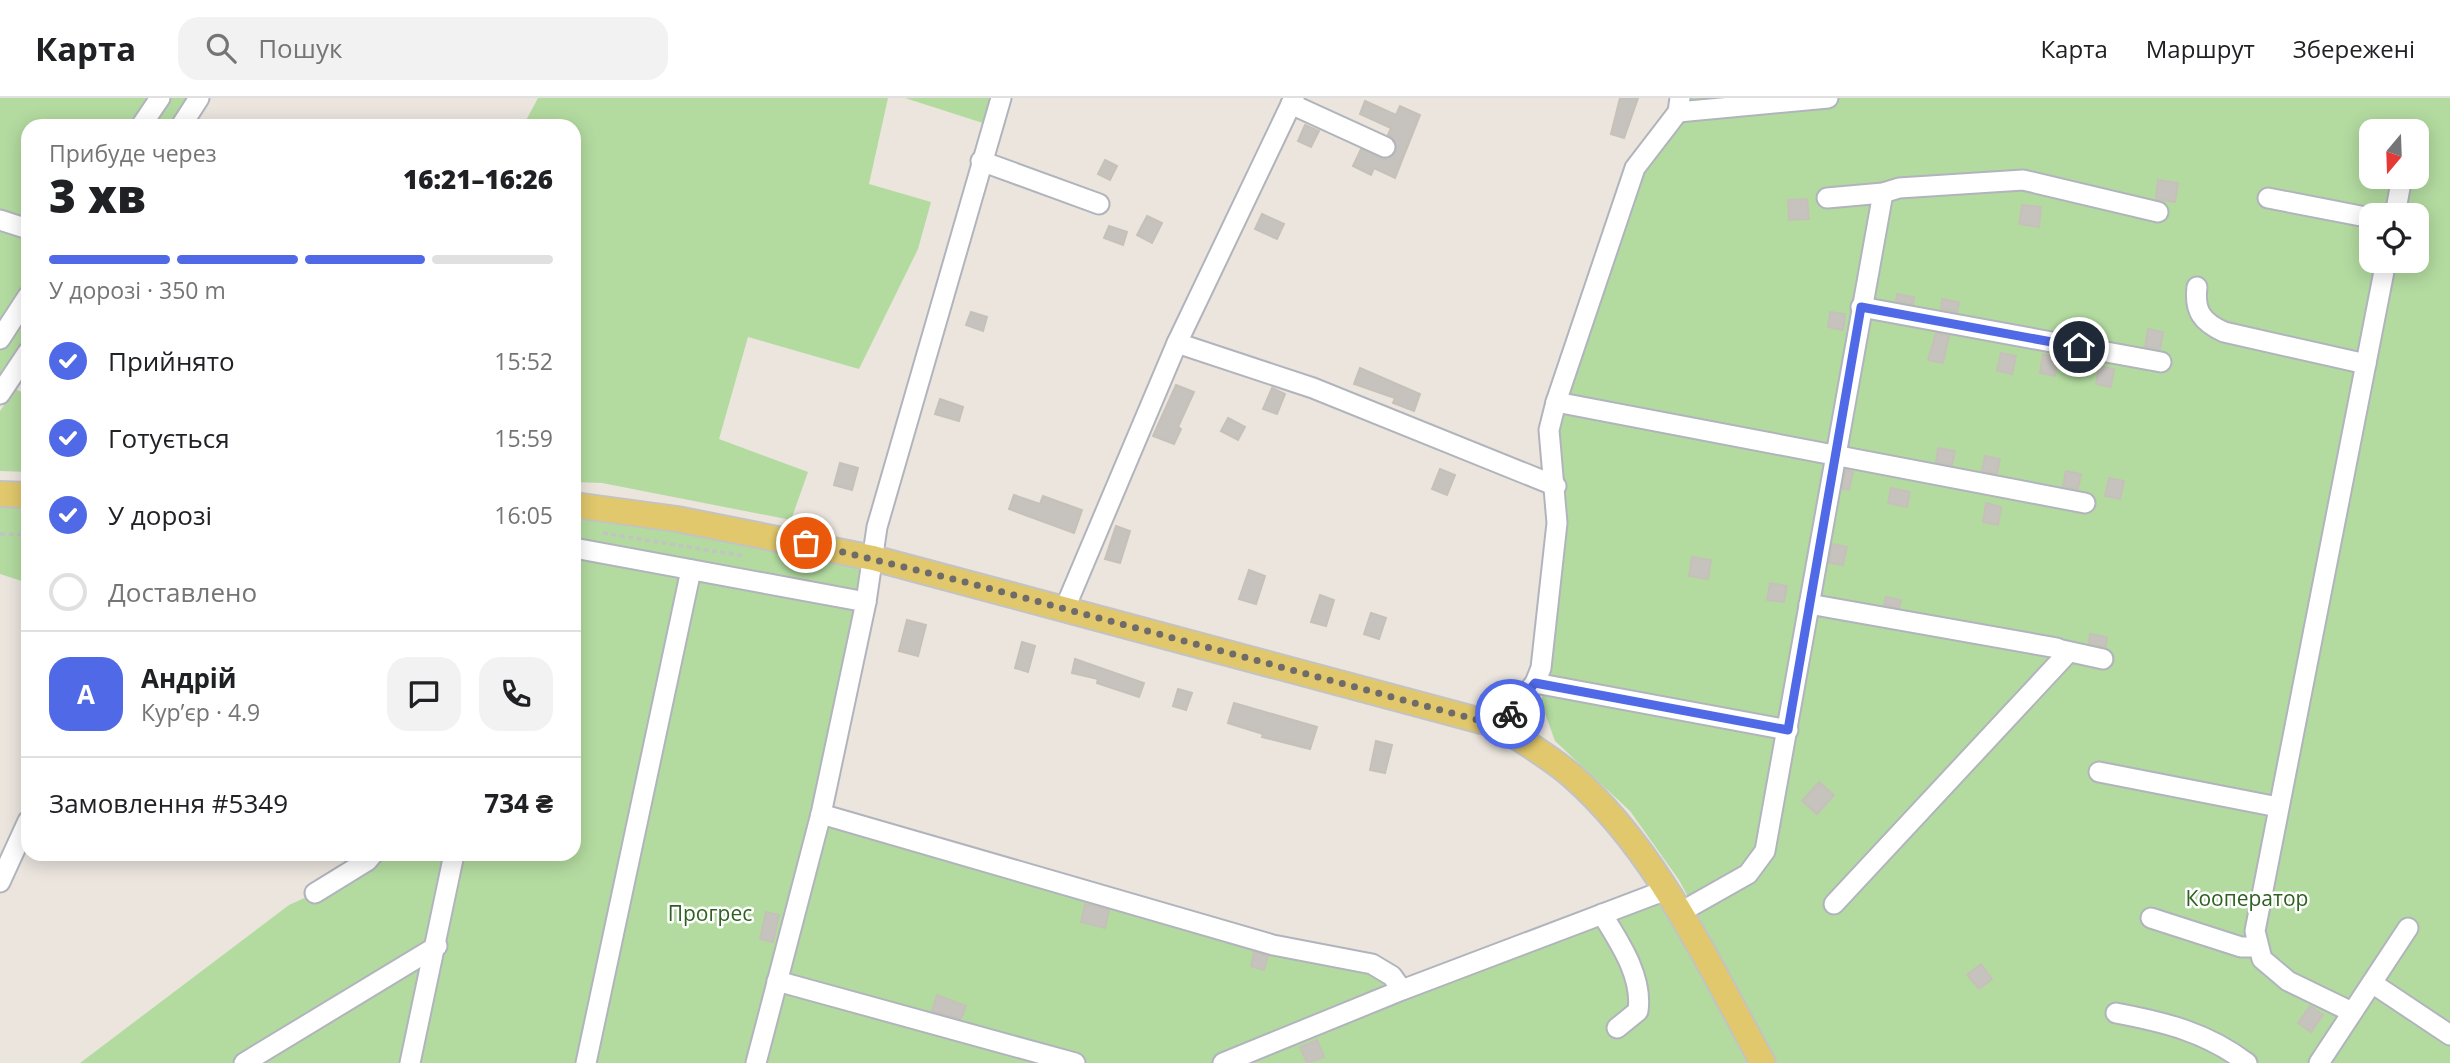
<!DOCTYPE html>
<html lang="uk">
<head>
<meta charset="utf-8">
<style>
  :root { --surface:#fff; --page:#f2f2f2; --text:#202124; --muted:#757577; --line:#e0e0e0; --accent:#5069e6 }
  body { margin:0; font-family:"Open Sans",sans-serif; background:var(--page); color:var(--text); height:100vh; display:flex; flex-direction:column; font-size:26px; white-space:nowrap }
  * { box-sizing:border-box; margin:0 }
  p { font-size:23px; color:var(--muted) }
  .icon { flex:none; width:38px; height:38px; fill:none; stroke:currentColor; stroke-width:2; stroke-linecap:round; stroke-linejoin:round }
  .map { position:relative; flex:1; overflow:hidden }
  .side { position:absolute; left:21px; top:21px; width:560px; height:742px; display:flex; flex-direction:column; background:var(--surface); border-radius:21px; box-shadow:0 4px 18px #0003 }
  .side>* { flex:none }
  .needle { width:46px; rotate:199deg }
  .fabs { position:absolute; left:2359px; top:21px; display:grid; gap:14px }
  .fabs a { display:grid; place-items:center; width:70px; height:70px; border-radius:14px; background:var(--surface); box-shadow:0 4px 18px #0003; font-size:35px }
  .pin { position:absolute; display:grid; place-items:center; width:60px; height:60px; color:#fff; margin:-30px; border:4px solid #fff; border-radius:50%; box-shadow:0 2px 7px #0007 }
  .courier { position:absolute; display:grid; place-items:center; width:70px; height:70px; margin:-35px; border:5px solid #5069e6; border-radius:50%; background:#fff; color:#222; box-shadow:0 2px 9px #0007 }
  .overview em { font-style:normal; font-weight:800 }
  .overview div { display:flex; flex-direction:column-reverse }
  .overview { display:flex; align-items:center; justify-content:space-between; height:119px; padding:0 28px }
  h1 { font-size:46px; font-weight:800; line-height:52px }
  .bar { display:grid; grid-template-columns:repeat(4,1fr); gap:10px 7px; align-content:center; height:84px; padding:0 28px }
  .bar i { height:9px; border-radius:5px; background:var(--line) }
  .bar .active { background:var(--accent) }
  .bar p { grid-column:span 4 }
  .line { display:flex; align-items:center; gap:18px; padding:0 28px; border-top:2px solid var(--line) }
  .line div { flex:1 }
  .round { display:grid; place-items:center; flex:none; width:74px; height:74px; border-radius:21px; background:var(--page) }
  ol { padding:0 28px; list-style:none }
  li { display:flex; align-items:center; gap:21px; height:77px }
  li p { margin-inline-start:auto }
  li .icon { padding:7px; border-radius:50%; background:var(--accent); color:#fff; stroke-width:4 }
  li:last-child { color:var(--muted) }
  li i { width:38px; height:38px; border:4px solid var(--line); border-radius:50% }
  header { display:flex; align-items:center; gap:42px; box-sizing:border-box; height:98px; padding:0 35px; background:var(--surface); border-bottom:2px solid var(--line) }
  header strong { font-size:33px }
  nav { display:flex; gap:38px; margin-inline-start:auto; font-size:24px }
  .search { width:490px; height:63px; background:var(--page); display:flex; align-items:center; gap:18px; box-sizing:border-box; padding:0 24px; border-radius:21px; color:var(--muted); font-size:26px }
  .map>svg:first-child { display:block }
</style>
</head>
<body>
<header>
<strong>Карта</strong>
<div class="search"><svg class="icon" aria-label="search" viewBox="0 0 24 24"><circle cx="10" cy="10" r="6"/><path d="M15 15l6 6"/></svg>Пошук</div>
<nav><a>Карта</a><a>Маршрут</a><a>Збережені</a></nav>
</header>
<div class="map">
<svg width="2450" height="965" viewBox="0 0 2450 965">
  <rect width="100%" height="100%" fill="#ebe5de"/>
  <!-- green -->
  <g fill="#b3dba0" fill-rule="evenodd">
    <polygon points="0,0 189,0 170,28 28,28 28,240 0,282"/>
    <polygon points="538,0 888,0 869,86 931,104 918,151 859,271 748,239 719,341 808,374 791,422 602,385 574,384 574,28 523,28"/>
    <polygon points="905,0 997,0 989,27"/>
    <path d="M 1686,0 L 2450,0 L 2450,965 L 1777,965 L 1679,782 L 1630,713 L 1555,643 L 1541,604 L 1548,570 L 1555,336 L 1643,70 ZM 2371,33 L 2417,33 L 2417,79 L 2371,79 ZM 2371,117 L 2417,117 L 2417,163 L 2371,163 Z"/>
    <polygon points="15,291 28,297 28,374 0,373 0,313"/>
    <polygon points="0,408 28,409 28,485 0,476"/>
    <polygon points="574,418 603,420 854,460 866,471 821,716 1372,866 1402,892 1654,794 1751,965 80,965 289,807 315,795 373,756 574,756"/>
  </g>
  <!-- building -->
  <g fill="#c6c2bd" stroke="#c6c1b8" stroke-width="2">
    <polygon points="1620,0 1638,0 1624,40 1611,36"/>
    <polygon points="1365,3 1396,17 1400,8 1420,17 1395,80 1374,70 1371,77 1353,68 1361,51 1385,61 1396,53 1395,43 1388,37 1391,30 1360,16"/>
    <polygon points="1305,27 1319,33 1311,49 1298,43"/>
    <polygon points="1105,62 1117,68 1110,82 1098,76"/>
    <polygon points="2158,82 2178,85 2175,104 2156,101"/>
    <polygon points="1807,101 1809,121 1789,122 1788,102"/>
    <polygon points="2022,107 2041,109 2039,129 2019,126"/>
    <polygon points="1262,116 1284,126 1277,141 1255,131"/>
    <polygon points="1147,118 1162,125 1152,145 1137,137"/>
    <polygon points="1109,128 1127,134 1123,147 1104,140"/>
    <polygon points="1897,196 1914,199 1913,206 1896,203"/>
    <polygon points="1942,201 1959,204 1957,214 1941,211"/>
    <polygon points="971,214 987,219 983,233 966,227"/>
    <polygon points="1830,214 1845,216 1843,232 1828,229"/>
    <polygon points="2148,231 2163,234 2160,251 2145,249"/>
    <polygon points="1936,235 1949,238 1943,265 1928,262"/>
    <polygon points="2001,255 2016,258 2012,276 1997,273"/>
    <polygon points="2043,256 2058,259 2055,278 2040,275"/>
    <polygon points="2099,268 2114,271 2111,289 2096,286"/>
    <polygon points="1360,270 1420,296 1414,313 1393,305 1395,300 1354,286"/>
    <polygon points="1176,287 1194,294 1178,329 1181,331 1174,346 1153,338"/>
    <polygon points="1272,290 1285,296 1277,316 1263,311"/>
    <polygon points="940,301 963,309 959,323 935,316"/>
    <polygon points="1228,320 1245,329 1238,342 1221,333"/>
    <polygon points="1938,350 1955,353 1952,367 1936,364"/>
    <polygon points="1985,358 2000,361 1997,376 1982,373"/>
    <polygon points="840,365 858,370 852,392 834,387"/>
    <polygon points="1440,371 1455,377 1447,397 1432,391"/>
    <polygon points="1846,372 1853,374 1849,392 1842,391"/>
    <polygon points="2066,373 2081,376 2078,391 2063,388"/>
    <polygon points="2109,380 2124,383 2120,401 2105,398"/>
    <polygon points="1891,390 1910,394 1907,409 1888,405"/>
    <polygon points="1014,397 1040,406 1043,398 1082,412 1074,435 1009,411"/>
    <polygon points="1986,405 2001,409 1998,427 1983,424"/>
    <polygon points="1116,428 1130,433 1120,465 1105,461"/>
    <polygon points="1832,446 1847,449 1843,467 1829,465"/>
    <polygon points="1692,459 1711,462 1708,481 1689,478"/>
    <polygon points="1249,472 1265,478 1256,506 1239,501"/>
    <polygon points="1770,485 1787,488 1784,504 1767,502"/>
    <polygon points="1320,497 1334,502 1326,528 1311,524"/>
    <polygon points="1886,499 1901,502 1899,510 1884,507"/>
    <polygon points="1371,515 1386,520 1379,541 1364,536"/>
    <polygon points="907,522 926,527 918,558 899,553"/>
    <polygon points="2090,536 2107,539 2106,549 2089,545"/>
    <polygon points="1022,544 1035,548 1028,574 1015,570"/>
    <polygon points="1075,561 1144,585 1139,599 1097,585 1098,581 1072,575"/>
    <polygon points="1178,591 1192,595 1186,612 1173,608"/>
    <polygon points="1234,605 1317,629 1310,651 1262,639 1263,636 1228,625"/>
    <polygon points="1376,643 1392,647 1385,675 1370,672"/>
    <polygon points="1819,684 1834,697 1817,716 1802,703"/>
    <polygon points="1085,806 1109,812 1105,830 1081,824"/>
    <polygon points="766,814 779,817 773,844 760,841"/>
    <polygon points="1254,854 1268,858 1264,872 1251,868"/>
    <polygon points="1981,866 1992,881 1979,891 1967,877"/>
    <polygon points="937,897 966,908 961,921 932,913"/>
    <polygon points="2310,908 2323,917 2311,934 2298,925"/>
    <polygon points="1317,942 1324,959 1307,965 1300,949"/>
  </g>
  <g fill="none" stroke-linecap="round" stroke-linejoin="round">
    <!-- minor casing -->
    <g stroke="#b1b4bc" stroke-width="23">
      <g id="minor">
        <polyline points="1291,6 1385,49"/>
        <polyline points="1678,14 1828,0"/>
        <polyline points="141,28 160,0"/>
        <polyline points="181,28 199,0"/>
        <polyline points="981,63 1099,106"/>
        <polyline points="1827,100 1883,95 1899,90 2023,82 2158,114"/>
        <polyline points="2268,100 2371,120"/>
        <polyline points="2395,117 2402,79"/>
        <polyline points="0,122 28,131"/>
        <path d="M 2197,189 C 2194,213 2202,224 2224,234 L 2366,266"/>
        <polyline points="1861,209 2161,264"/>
        <polyline points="0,241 28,198"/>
        <polyline points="1177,245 1313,290 1556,388"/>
        <polyline points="0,296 28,254"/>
        <polyline points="1556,304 2085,405"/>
        <polyline points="574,450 866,504"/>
        <polyline points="1809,506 2057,550 2066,557 1834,806"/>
        <polyline points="1065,510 1177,245 1294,0"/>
        <polyline points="2062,552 2103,561"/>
        <polyline points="1535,585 1788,632"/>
        <polyline points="1500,628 1535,585 1541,570 1557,425 1549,332 1556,304 1635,70 1678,14 1680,0"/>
        <polyline points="2099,674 2278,709"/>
        <polyline points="821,716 1273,847 1372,866 1392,878 1402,892"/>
        <polyline points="0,784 28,723"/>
        <polyline points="315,795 367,763 373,756"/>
        <polyline points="1679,815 1748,776 1765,753 1883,95"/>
        <path d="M 1602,816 C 1619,844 1643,878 1638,913 L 1617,930"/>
        <polyline points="2151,820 2241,849 2257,849"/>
        <polyline points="777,883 1075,965"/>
        <polyline points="2372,885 2450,937"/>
        <polyline points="2352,914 2288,883 2262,861 2255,833 2386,163"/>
        <path d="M 2116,915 C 2164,924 2206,934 2247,965"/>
        <polyline points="244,965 437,848"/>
        <polyline points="410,965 454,756"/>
        <polyline points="586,965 691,472"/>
        <polyline points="756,965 821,716 866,504 877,429 1001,0"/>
        <polyline points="1223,965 1402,892 1666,792"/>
        <polyline points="2319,965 2408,830"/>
      </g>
    </g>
    <!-- major casing -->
    <g stroke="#c3c3c3" stroke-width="28">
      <g id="major">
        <polyline points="0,396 28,397"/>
        <path d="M 574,407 L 677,421 L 873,460 L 1500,628 C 1524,644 1550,659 1571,677 C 1658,753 1708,866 1763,965"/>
      </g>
    </g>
    <!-- path -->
    <g stroke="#c3c3c3" stroke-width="3.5" stroke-dasharray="5 3.5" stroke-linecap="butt">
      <polyline points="603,435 744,458"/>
      <polyline points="0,436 28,437"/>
    </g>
    <!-- minor -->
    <use href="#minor" stroke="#fff" stroke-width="19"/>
    <!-- major -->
    <use href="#major" stroke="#e1c86c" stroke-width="24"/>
  </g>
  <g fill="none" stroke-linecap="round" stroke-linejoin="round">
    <!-- done -->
    <polyline stroke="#6e6b69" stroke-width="7" stroke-dasharray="0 12.6" points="806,445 969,485 1500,628 1510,616"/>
    <!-- route -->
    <polyline stroke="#5069e6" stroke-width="9" points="1510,616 1535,585 1788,632 1861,209 2079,249"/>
  </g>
  <g text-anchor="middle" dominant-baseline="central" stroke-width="5" stroke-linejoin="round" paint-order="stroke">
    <!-- park labels -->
    <g font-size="21" fill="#2e6022" stroke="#fff">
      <text x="2247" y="800">Кооператор</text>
      <text x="710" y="815">Прогрес</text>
    </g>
  </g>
</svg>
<div class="fabs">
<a><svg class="needle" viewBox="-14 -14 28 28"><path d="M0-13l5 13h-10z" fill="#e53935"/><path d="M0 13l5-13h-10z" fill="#757577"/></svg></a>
<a><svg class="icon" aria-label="locate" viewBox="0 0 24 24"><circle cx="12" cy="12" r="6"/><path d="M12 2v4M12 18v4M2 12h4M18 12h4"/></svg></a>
</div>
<div class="pin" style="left:806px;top:445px;background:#ea580c"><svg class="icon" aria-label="bag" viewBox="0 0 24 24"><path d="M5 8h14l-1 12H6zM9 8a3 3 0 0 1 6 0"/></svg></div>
<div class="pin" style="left:2079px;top:249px;background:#1f2937"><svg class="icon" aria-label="home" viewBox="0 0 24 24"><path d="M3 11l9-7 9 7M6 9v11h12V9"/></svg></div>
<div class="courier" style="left:1510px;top:616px"><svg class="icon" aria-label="bike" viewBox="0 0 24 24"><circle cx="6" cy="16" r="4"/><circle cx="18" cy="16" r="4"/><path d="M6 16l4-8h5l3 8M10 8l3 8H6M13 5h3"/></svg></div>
<section class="side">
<div class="overview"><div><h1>3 хв</h1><p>Прибуде через</p></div><em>16:21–16:26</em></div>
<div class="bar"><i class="active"></i><i class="active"></i><i class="active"></i><i></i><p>У дорозі · 350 m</p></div>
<ol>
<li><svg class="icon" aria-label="check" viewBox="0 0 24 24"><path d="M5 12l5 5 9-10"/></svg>Прийнято<p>15:52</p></li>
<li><svg class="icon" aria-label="check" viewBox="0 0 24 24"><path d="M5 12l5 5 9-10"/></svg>Готується<p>15:59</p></li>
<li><svg class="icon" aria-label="check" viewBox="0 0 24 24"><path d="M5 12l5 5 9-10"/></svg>У дорозі<p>16:05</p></li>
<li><i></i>Доставлено</li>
</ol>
<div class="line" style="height:126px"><b class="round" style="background:var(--accent);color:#fff">А</b><div><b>Андрій</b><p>Кур’єр · 4.9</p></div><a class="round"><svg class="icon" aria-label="chat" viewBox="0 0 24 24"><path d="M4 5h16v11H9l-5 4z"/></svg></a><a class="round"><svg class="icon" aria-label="phone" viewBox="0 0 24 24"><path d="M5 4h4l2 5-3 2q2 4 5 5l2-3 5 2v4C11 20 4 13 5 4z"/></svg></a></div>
<div class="line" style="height:91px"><div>Замовлення #5349</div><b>734 ₴</b></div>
</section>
</div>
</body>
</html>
